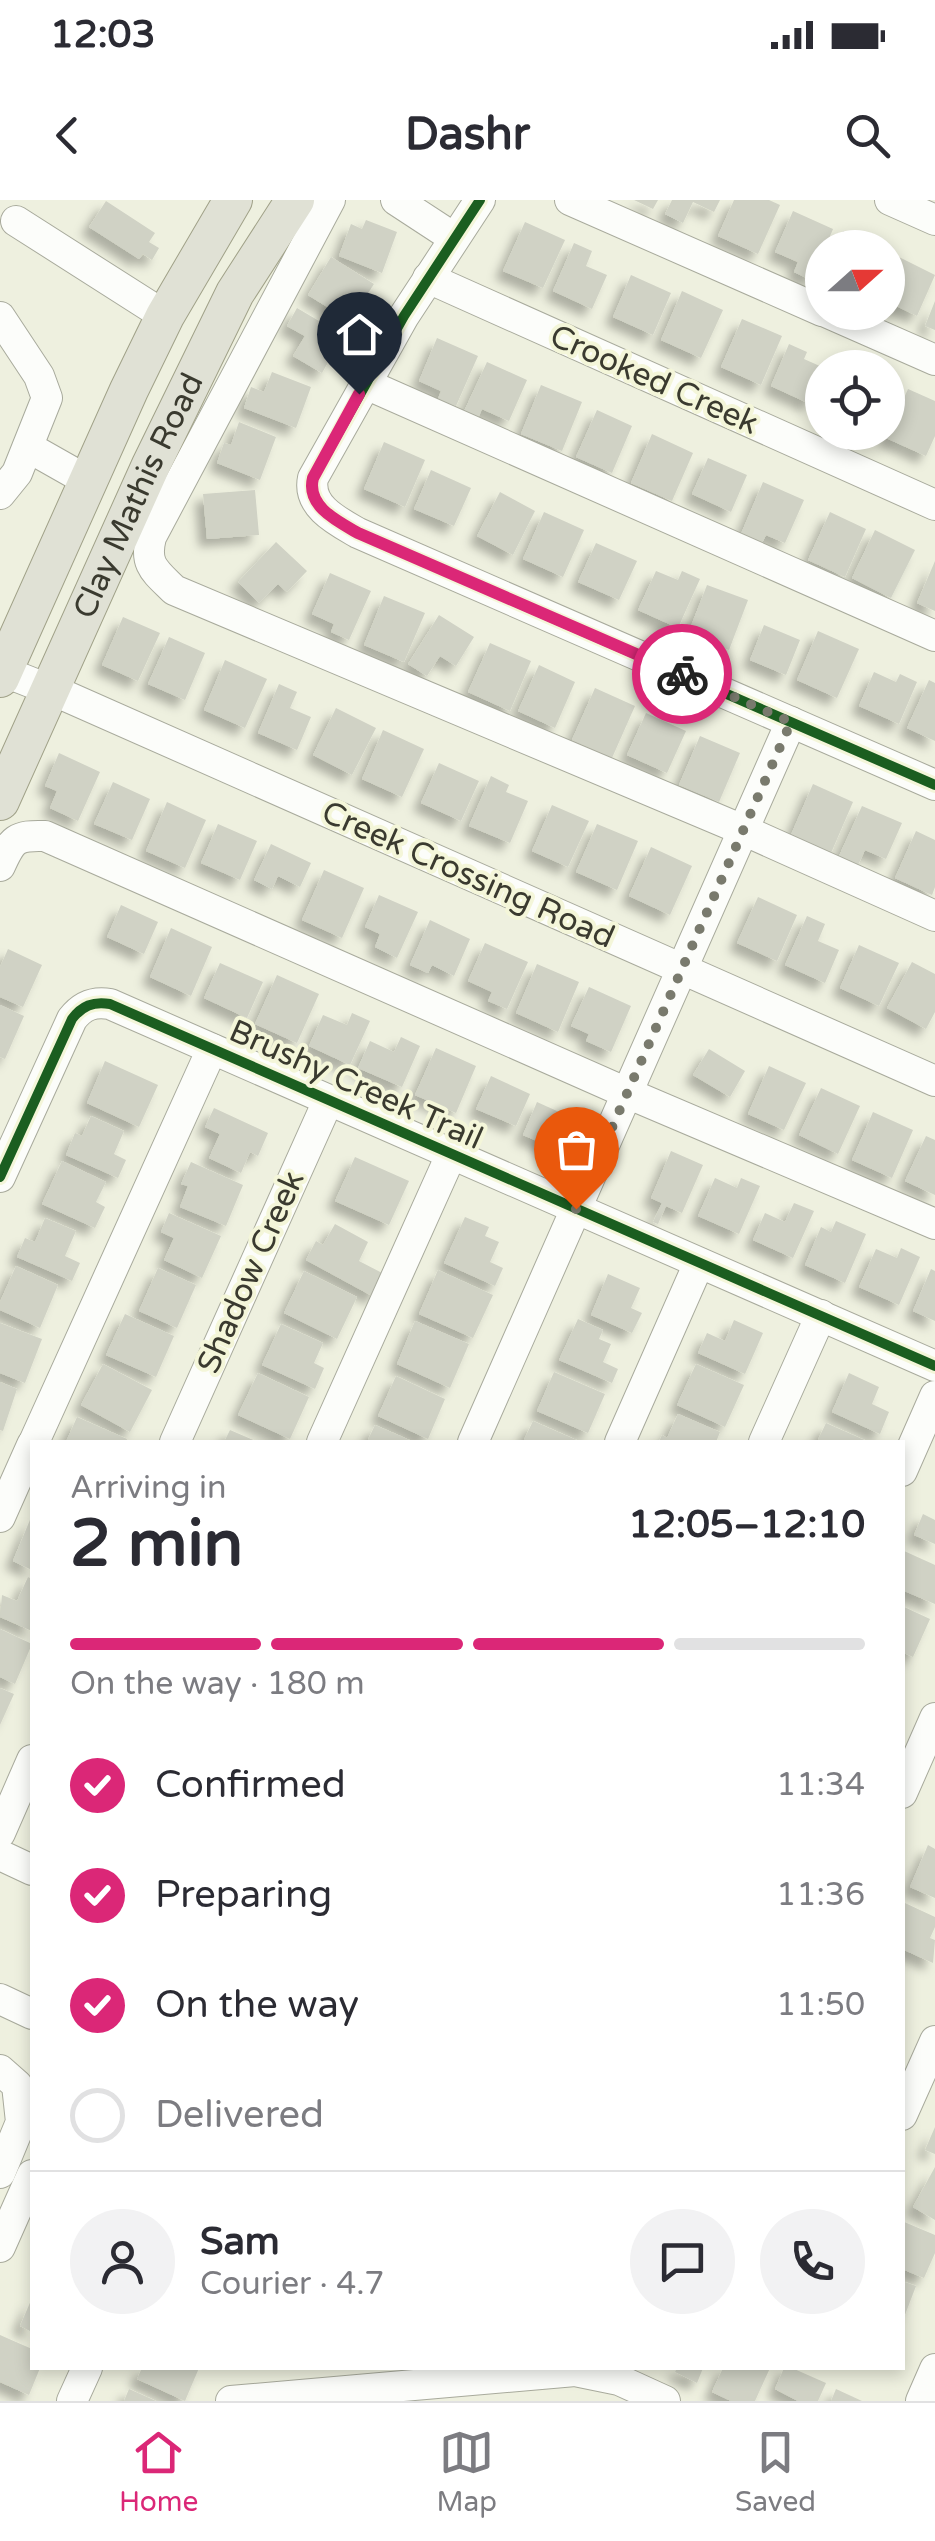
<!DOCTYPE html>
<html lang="en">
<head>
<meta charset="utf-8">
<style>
  :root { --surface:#fff; --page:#f2f2f3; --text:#2b2b33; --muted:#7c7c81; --line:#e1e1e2; --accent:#db2777 }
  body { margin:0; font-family:"Varela Round",sans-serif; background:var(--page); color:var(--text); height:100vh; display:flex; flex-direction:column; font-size:38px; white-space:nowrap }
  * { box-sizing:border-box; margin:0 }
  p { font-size:32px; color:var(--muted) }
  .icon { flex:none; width:55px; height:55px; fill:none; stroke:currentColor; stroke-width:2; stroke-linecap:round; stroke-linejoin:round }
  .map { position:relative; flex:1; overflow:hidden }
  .side { position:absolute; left:30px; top:1240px; width:875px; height:930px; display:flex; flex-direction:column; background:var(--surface); border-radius:0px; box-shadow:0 5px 15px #0003 }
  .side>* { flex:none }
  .needle { width:65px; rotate:69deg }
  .tools { position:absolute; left:805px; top:30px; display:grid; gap:20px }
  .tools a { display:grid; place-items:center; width:100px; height:100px; border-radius:50%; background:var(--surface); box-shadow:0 5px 15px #0003; font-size:50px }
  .pin { position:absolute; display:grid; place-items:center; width:85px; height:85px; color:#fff; margin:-102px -42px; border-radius:50% 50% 50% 0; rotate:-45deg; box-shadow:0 0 10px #0007 }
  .pin .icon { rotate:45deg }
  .courier { position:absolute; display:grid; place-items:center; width:100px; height:100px; margin:-50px; border:8px solid #db2777; border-radius:50%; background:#fff; color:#222; box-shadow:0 2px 12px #0007 }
  .summary em { font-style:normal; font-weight:700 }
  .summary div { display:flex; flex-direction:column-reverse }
  .summary { display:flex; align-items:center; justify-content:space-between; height:170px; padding:0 40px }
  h1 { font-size:65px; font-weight:700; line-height:75px }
  .bar { display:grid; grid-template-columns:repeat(4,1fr); gap:15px 10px; align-content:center; height:120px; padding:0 40px }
  .bar i { height:12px; border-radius:8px; background:var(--line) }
  .bar .selected { background:var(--accent) }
  .bar p { grid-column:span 4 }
  .line { display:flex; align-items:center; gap:25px; padding:0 40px; border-top:2px solid var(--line) }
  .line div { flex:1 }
  .round { display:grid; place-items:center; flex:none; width:105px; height:105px; border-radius:52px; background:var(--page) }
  ol { padding:0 40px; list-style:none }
  li { display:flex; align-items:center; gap:30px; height:110px }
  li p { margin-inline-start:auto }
  li .icon { padding:10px; border-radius:50%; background:var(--accent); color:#fff; stroke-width:4 }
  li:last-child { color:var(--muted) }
  li i { width:55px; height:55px; border:5px solid var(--line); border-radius:50% }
  .status { display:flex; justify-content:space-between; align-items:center; height:70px; padding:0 50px; background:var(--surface); direction:ltr }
  .status svg { height:28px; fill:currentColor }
  header { display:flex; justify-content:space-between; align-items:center; height:130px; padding:0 40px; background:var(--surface); font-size:45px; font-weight:700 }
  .dock { display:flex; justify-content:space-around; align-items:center; height:140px; border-top:2px solid var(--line); background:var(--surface); font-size:28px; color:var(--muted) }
  .dock a { display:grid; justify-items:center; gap:5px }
  .dock .selected { color:var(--accent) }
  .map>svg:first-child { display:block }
</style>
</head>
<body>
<div class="status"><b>12:03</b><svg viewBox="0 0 49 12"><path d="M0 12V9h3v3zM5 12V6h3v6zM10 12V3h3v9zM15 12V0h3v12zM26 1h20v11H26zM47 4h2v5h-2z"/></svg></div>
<header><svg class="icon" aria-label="back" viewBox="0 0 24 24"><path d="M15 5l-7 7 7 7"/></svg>Dashr<svg class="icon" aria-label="search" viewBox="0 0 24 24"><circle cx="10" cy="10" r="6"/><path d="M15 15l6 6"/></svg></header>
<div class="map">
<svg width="935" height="2201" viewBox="0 0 935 2201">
  <defs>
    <filter id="shadow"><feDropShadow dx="-8" dy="8" stdDeviation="5" flood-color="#0004"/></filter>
  </defs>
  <rect width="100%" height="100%" fill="#eef0df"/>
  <!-- building -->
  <g fill="#d0d2c5" filter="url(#shadow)">
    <polygon points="634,0 658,0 653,9"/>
    <polygon points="672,0 720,0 714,12 693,2 683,23 665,14"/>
    <polygon points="734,0 769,0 780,5 758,54 718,36"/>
    <polygon points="106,1 155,33 149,42 159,48 152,60 143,54 139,59 89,27"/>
    <polygon points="793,11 833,29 825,48 822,48 822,54 811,80 794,72 798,62 775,52"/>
    <polygon points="366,20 397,32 382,73 339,56 351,24 362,29"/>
    <polygon points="525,22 565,40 543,88 503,71"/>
    <polygon points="843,31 879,48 836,48"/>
    <polygon points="574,43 592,51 586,66 607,75 592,109 553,91"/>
    <polygon points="897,56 935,75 917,116 888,102 888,76"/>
    <polygon points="331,57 374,84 350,121 308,95"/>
    <polygon points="631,75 671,93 653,135 613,117"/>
    <polygon points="682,91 723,110 701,158 661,140"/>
    <polygon points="935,101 935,130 925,126"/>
    <polygon points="297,108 343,135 322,173 293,156 305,136 287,126"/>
    <polygon points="742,119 782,136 761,185 721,167"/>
    <polygon points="437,138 478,156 456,206 438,199 441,191 419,181"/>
    <polygon points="789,144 807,152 804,159 822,167 822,177 810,204 771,186"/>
    <polygon points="487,162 527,180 509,221 482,209 474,227 460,220"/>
    <polygon points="272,172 311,187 296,228 244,208 251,187 264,192"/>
    <polygon points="541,185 582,202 562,251 521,234"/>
    <polygon points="908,189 935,201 935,236 926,256 886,238"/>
    <polygon points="597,210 632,226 612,273 576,257"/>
    <polygon points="239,222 276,237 260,280 217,263 224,243 231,245"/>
    <polygon points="652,234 693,253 672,301 631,283"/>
    <polygon points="384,242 425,260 405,307 364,289"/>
    <polygon points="708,258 747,275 731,312 692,294"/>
    <polygon points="431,270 471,288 454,326 414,309"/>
    <polygon points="763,282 804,300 785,343 766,335 762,343 741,334"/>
    <polygon points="255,290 259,335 207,339 203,294"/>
    <polygon points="500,292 535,311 513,355 477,336"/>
    <polygon points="544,312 584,330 563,377 523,359"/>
    <polygon points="830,312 866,329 845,377 808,360"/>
    <polygon points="875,330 915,350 891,398 852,378"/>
    <polygon points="276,342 307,371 287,392 278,384 259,403 238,382"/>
    <polygon points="596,343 637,361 619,400 578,382"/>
    <polygon points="935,361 935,411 917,403"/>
    <polygon points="656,371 678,380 682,371 700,379 678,428 638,410"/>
    <polygon points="330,373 371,391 349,440 331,432 334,424 312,414"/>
    <polygon points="707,385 748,400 729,450 688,434"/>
    <polygon points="384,396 425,413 404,462 364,445"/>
    <polygon points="439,415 474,437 456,466 440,456 427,476 408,464"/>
    <polygon points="123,417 160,433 138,481 102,465"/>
    <polygon points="764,425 800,440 786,475 750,460"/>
    <polygon points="818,431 859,449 837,498 797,480"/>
    <polygon points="169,437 205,453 185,500 148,484"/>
    <polygon points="490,443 531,461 510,511 468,492"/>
    <polygon points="225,460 267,479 245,528 204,510"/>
    <polygon points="539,465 575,482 555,528 518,511"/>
    <polygon points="874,472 896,482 900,474 917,482 899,524 859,506"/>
    <polygon points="929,480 935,483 935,541 907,528"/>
    <polygon points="279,484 297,492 290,508 311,517 297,550 258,533"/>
    <polygon points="595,488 635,506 612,558 572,540"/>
    <polygon points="336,508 376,528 352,575 313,555"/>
    <polygon points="646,513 686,531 667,573 627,555"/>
    <polygon points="383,530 424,549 402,597 362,579"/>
    <polygon points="700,536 740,553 719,602 679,585"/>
    <polygon points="59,553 100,572 78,621 50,608 57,591 45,586"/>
    <polygon points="439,563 479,581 461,621 421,603"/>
    <polygon points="491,576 509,585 506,592 528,601 510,643 469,626"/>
    <polygon points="113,582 150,599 132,640 94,624"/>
    <polygon points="813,584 853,602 831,653 791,635"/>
    <polygon points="167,602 206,620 185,668 146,651"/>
    <polygon points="552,605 589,621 568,667 532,651"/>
    <polygon points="862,606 902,623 886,659 865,650 858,665 839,656"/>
    <polygon points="218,624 257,641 240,680 201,663"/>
    <polygon points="597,624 638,641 617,690 576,672"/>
    <polygon points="916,631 935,640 935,687 932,695 895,678"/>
    <polygon points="271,644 311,663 300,687 278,676 272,689 254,680"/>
    <polygon points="651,647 692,666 670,715 629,696"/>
    <polygon points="324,670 364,688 342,738 302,720"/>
    <polygon points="379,695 418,712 397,758 375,747 380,734 365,727"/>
    <polygon points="758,697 797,715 777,761 737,743"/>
    <polygon points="121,705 158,722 144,754 107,737"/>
    <polygon points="807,716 825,724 818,741 839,750 825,783 785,765"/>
    <polygon points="430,720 470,739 454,776 432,765 428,773 410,765"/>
    <polygon points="171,728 212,747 191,796 150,777"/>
    <polygon points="485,743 528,762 507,809 488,801 492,792 468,781"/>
    <polygon points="859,745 899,763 879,806 840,788"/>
    <polygon points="8,749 42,765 23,807 0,797 0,767"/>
    <polygon points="912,762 935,774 935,812 926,829 887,808"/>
    <polygon points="220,763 263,782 247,818 204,798"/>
    <polygon points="537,764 579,782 558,832 516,813"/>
    <polygon points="277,775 319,794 297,843 255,824"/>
    <polygon points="589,787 631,806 611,852 586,841 589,834 571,826"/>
    <polygon points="0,805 24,816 5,859 0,857"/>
    <polygon points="352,813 370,821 350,865 309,846 323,815 347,825"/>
    <polygon points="401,837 420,846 402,887 358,868 370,841 394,852"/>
    <polygon points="436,848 476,866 456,913 415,895"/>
    <polygon points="709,849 745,871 730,897 693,875"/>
    <polygon points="105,861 158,885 139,927 87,903"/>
    <polygon points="769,866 806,883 784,930 748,914"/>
    <polygon points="491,876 530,894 516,926 476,909"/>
    <polygon points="821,888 860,906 838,954 799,935"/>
    <polygon points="537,902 579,921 565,953 523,935"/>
    <polygon points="214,908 268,933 258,956 250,952 241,973 209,958 220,934 205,927"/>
    <polygon points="873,912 913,930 892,978 852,960"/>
    <polygon points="91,916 124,931 114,954 126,960 118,978 66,955 75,933 82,936"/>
    <polygon points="926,936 935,940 935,995 905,981"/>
    <polygon points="671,951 703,965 682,1013 666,1006 658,1024 653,1022 662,1003 651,998"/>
    <polygon points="355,957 409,981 389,1025 335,1001"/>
    <polygon points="62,961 106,982 96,1002 105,1007 95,1028 42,1004"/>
    <polygon points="191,962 243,985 226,1026 180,1007 188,986 181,984"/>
    <polygon points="715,978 737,988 741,978 760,986 739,1034 698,1016"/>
    <polygon points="794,1003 814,1011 793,1058 753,1040 765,1013 785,1022"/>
    <polygon points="169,1013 221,1036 202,1078 164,1060 174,1038 161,1032"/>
    <polygon points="465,1017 489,1027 485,1036 499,1042 490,1062 503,1068 495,1086 444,1063"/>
    <polygon points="45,1018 76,1031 65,1056 80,1063 72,1081 17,1057 25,1038 35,1042"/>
    <polygon points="836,1021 866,1034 845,1083 805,1065 821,1027 831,1032"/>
    <polygon points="335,1024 368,1042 359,1061 386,1075 374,1097 306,1060 316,1041 323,1045"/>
    <polygon points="901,1048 920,1057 899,1105 859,1087 876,1049 897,1058"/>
    <polygon points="16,1066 58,1085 40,1128 0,1110 0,1102"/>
    <polygon points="158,1068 196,1085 177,1128 139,1111"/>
    <polygon points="931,1069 935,1071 935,1121 913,1111"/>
    <polygon points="438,1070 493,1095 473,1138 419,1114"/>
    <polygon points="304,1071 357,1097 337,1139 284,1113"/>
    <polygon points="608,1074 640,1088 631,1108 642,1113 632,1133 591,1115"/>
    <polygon points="125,1114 174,1136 156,1177 106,1155"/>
    <polygon points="578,1119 603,1130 599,1139 611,1144 603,1162 618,1169 612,1183 559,1160"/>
    <polygon points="734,1120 763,1133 745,1174 698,1153 707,1133 725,1141"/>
    <polygon points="415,1121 469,1144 450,1188 397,1164"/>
    <polygon points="0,1123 42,1139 25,1183 0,1173"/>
    <polygon points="281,1124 323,1143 314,1163 324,1168 315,1189 262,1165"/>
    <polygon points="103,1164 152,1190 130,1232 81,1205"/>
    <polygon points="696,1164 744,1185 725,1227 677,1205"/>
    <polygon points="554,1172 605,1194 588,1233 537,1211"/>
    <polygon points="258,1173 309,1197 290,1239 238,1215"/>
    <polygon points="849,1173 879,1187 872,1204 889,1212 880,1234 832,1212"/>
    <polygon points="396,1176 445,1199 428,1239 378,1216"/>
    <polygon points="0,1182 17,1189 3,1231 0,1230"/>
    <polygon points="678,1214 720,1232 716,1242 659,1242 662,1235 667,1238"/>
    <polygon points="77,1217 127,1239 126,1242 66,1242"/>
    <polygon points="533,1221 581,1242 523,1242"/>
    <polygon points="826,1223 869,1242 817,1242"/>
    <polygon points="375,1225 414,1242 367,1242"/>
    <polygon points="230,1230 258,1242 224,1242"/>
    <polygon points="923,1314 935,1320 935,1344 914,1335"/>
    <polygon points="32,1315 32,1370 13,1361"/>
    <polygon points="902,1350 935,1365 935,1404 902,1390"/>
    <polygon points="28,1377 32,1379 32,1431 0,1417 2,1395 17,1401"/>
    <polygon points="902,1406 930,1419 913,1457 902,1452"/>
    <polygon points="0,1429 32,1444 15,1484 0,1477"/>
    <polygon points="0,1488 14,1494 0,1525"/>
    <polygon points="928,1645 935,1649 935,1698 910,1687"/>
    <polygon points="905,1703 935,1717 935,1727 930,1738 935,1740 933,1763 902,1749 902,1709"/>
    <polygon points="935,1927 935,1954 925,1950"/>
    <polygon points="935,1967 935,2020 913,2007"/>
    <polygon points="902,2021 935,2035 935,2053 924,2078 902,2069"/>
    <polygon points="902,2081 916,2086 903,2120 902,2120"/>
    <polygon points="32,2098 32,2132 20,2126"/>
    <polygon points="0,2135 32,2149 32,2168 40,2168 29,2195 0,2182"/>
    <polygon points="142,2168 199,2168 185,2201 137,2179"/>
    <polygon points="677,2168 703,2168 697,2183 675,2172"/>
    <polygon points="723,2168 770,2168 755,2201 731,2201 712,2192"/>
    <polygon points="784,2168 792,2168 826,2183 818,2201 798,2201 775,2189"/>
    <polygon points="129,2189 156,2201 124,2201"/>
    <polygon points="836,2189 862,2201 831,2201"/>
  </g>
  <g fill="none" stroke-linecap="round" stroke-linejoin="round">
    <!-- minor casing -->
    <g stroke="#a8aa9c" stroke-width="32">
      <g id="minor">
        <path d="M 330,0 L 151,337 C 144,365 155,371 174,390 L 743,630 L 935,716"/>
        <polyline points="396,0 454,38"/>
        <path d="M 480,0 L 404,116 L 313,278 C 307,306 337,321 358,333 L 935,585"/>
        <polyline points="570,0 822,111"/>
        <polyline points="890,0 935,20"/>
        <polyline points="16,21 165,116"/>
        <polyline points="428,78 935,305"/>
        <polyline points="826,112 935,160"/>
        <polyline points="0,117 39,176 47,198 17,273 0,294"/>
        <polyline points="366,184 935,436"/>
        <polyline points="28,247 88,281"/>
        <polyline points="0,470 68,497 935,881"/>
        <path d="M 0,666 C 12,639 16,635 45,636 L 627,893 L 935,1024"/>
        <path d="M 0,977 L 72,819 C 82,806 93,801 110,804 L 935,1166"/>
        <polyline points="34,1242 212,849"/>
        <polyline points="175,1242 328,901"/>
        <polyline points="322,1242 451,955"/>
        <polyline points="473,1242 791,522"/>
        <polyline points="620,1242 699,1063"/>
        <polyline points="764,1242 821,1115"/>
        <polyline points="902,1271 935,1196"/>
        <polyline points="0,1317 32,1245"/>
        <polyline points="902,1593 935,1518"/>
        <polyline points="0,1633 32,1560"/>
        <polyline points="0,1655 32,1670"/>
        <polyline points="0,1799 32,1814"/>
        <polyline points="0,1870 17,1885 21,1922 0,1973"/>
        <polyline points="902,1915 935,1841"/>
        <polyline points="0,2047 32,1975"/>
        <polyline points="72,2201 87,2168"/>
        <polyline points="231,2201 575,2171 619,2180 665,2201"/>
        <polyline points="921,2201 935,2169"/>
      </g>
    </g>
    <!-- major casing -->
    <g stroke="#a0a188" stroke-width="40">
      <g id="major">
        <polyline points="0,478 129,190 165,116 233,0"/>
        <path id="s1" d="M 0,601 L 151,265 L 235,93 L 295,0"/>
      </g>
    </g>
    <!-- minor -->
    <use href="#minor" stroke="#fcfdfa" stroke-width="30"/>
    <!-- major -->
    <use href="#major" stroke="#e0e1d5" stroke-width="38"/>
    <!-- cycleway casing -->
    <g stroke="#f4f6d9" stroke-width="16">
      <g id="cycleway">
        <path d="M 480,0 L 404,116 L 313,278 C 307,306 337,321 358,333 L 935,585"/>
        <path d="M 0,977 L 72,819 C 82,806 93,801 110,804 L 935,1166"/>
      </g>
    </g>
    <!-- cycleway -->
    <use href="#cycleway" stroke="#1b5e20" stroke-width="10"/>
  </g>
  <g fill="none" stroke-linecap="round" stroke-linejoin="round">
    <!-- done -->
    <polyline stroke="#797a6d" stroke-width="10" stroke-dasharray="0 18" points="576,1009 791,522 682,474"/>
    <!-- route -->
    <path stroke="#db2777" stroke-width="12" d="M 359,194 L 313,278 C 306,306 337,321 358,333 L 682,474"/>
  </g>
  <g text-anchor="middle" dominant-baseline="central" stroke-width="8" stroke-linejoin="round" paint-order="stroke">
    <!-- street labels -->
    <g font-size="32" fill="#3a3a2f" stroke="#f4f6d9">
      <text transform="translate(654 180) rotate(24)">Crooked Creek</text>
      <text stroke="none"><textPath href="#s1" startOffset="335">Clay Mathis Road</textPath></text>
      <text transform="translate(468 675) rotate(24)">Creek Crossing Road</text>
      <text transform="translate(356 885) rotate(24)">Brushy Creek Trail</text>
      <text transform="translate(251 1072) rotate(-66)">Shadow Creek</text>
    </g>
  </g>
</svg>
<div class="tools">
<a><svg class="needle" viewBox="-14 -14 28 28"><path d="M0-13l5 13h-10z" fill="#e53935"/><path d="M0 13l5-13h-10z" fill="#7c7c81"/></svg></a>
<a><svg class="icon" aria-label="locate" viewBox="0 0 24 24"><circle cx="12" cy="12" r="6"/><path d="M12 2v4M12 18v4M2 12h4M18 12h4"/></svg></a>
</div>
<div class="pin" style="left:576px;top:1009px;background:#ea580c"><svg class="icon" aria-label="bag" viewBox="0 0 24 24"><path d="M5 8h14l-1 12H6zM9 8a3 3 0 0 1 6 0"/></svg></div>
<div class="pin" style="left:359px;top:194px;background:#1f2937"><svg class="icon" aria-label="home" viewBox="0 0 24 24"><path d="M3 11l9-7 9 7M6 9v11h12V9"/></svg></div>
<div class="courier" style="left:682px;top:474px"><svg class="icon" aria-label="bike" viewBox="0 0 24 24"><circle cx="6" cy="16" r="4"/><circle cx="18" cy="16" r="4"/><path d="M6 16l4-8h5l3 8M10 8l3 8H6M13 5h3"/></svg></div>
<section class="side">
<div class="summary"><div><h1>2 min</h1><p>Arriving in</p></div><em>12:05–12:10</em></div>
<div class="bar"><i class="selected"></i><i class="selected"></i><i class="selected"></i><i></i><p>On the way · 180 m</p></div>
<ol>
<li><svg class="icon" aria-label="check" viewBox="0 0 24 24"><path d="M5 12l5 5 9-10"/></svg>Confirmed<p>11:34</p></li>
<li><svg class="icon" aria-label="check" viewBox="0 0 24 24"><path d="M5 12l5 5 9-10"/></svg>Preparing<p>11:36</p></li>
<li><svg class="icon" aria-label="check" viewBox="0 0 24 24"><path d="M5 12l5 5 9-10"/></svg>On the way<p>11:50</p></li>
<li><i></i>Delivered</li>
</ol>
<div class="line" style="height:180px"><a class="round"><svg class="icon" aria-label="person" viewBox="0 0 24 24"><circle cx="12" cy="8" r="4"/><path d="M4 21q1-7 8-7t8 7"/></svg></a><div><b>Sam</b><p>Courier · 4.7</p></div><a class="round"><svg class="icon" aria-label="chat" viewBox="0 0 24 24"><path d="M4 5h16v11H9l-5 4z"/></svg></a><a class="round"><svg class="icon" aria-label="phone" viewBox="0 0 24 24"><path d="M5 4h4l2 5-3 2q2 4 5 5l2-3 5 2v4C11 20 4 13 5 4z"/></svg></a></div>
</section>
</div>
<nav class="dock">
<a class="selected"><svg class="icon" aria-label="home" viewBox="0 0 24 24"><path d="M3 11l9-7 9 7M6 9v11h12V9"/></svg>Home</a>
<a><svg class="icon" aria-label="map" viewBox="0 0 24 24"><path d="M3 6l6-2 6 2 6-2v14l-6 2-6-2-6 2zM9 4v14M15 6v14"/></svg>Map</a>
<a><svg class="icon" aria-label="saved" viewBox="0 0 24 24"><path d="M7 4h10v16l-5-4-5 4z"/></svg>Saved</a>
</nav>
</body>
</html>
